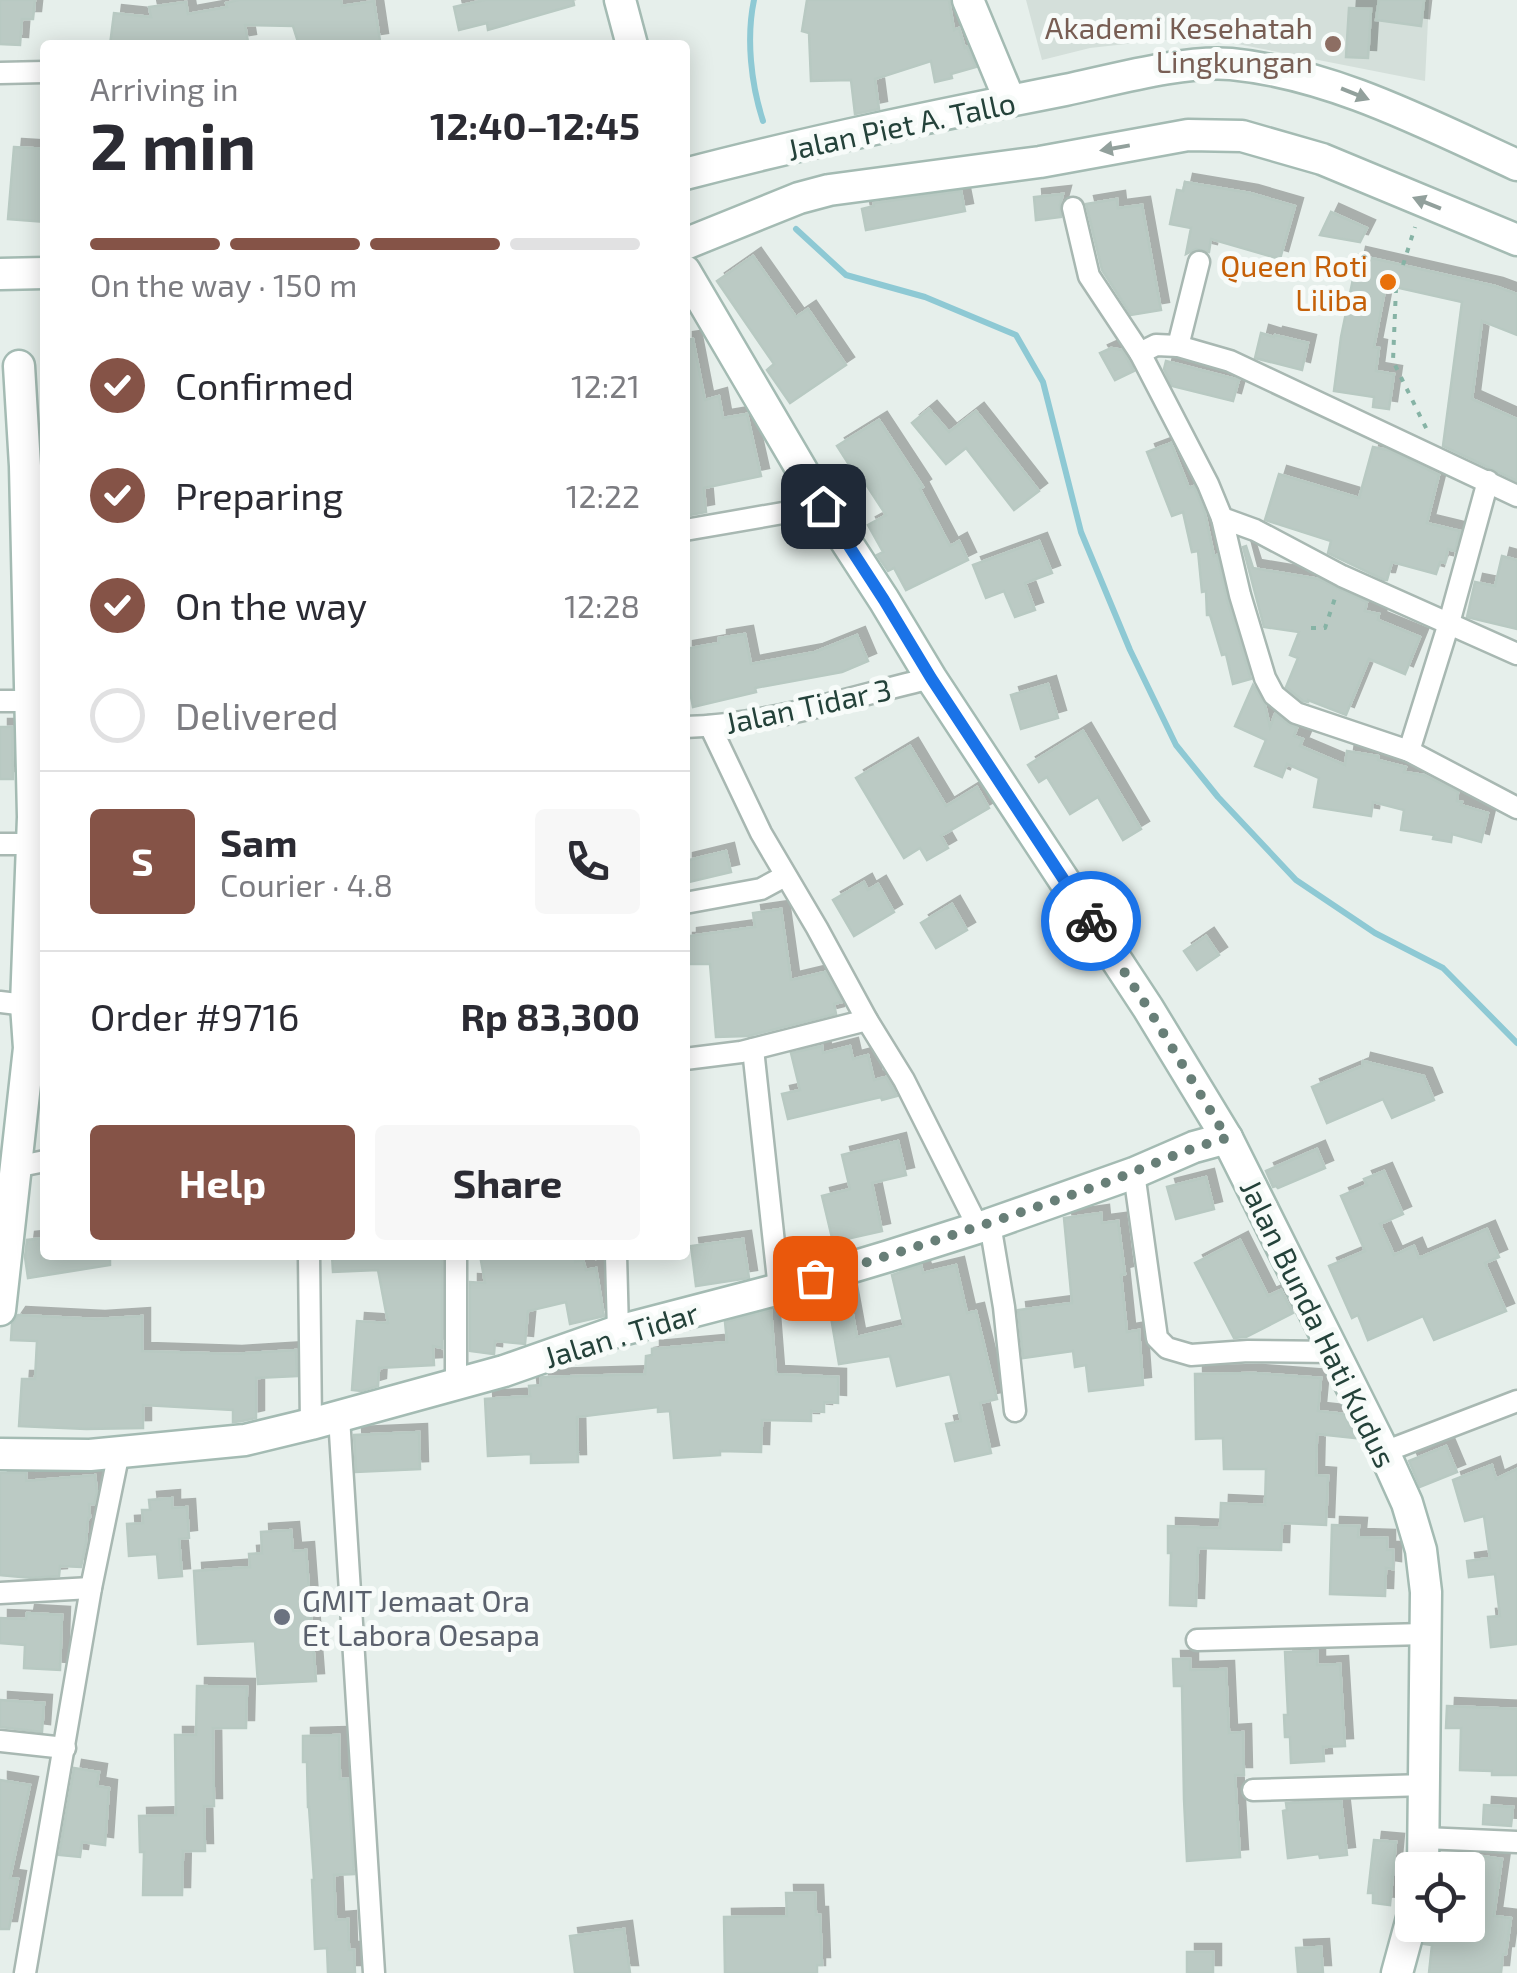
<!DOCTYPE html>
<html lang="en">
<head>
<meta charset="utf-8">
<style>
  :root { --surface:#fff; --page:#f7f7f7; --text:#2b2b33; --muted:#7c7c81; --line:#e1e1e2; --accent:#855347 }
  body { margin:0; font-family:"Exo 2",sans-serif; background:var(--page); color:var(--text); height:100vh; display:flex; flex-direction:column; font-size:38px; white-space:nowrap }
  * { box-sizing:border-box; margin:0 }
  p { font-size:32px; color:var(--muted) }
  .icon { flex:none; width:55px; height:55px; fill:none; stroke:currentColor; stroke-width:2; stroke-linecap:round; stroke-linejoin:round }
  .map { position:relative; flex:1; overflow:hidden }
  .side { position:absolute; left:40px; top:40px; width:650px; height:1220px; display:flex; flex-direction:column; background:var(--surface); border-radius:10px; box-shadow:0 5px 25px #0003 }
  .side>* { flex:none }
  .fabs { position:absolute; left:1395px; top:1852px; display:grid; gap:20px }
  .fabs a { display:grid; place-items:center; width:90px; height:90px; border-radius:10px; background:var(--surface); box-shadow:0 5px 25px #0003; font-size:50px }
  .pin { position:absolute; display:grid; place-items:center; width:85px; height:85px; color:#fff; margin:-42px; border-radius:20px; box-shadow:0 5px 15px #0006 }
  .courier { position:absolute; display:grid; place-items:center; width:100px; height:100px; margin:-50px; border:8px solid #1a73e8; border-radius:50%; background:#fff; color:#222; box-shadow:0 2px 12px #0007 }
  .head em { font-style:normal; font-weight:700 }
  .head div { display:flex; flex-direction:column-reverse }
  .head { display:flex; align-items:center; justify-content:space-between; height:170px; padding:0 50px }
  h1 { font-size:65px; font-weight:700; line-height:75px }
  .bar { display:grid; grid-template-columns:repeat(4,1fr); gap:15px 10px; align-content:center; height:120px; padding:0 50px }
  .bar i { height:12px; border-radius:8px; background:var(--line) }
  .bar .active { background:var(--accent) }
  .bar p { grid-column:span 4 }
  .line { display:flex; align-items:center; gap:25px; padding:0 50px; border-top:2px solid var(--line) }
  .line div { flex:1 }
  .round { display:grid; place-items:center; flex:none; width:105px; height:105px; border-radius:10px; background:var(--page) }
  ol { padding:0 50px; list-style:none }
  li { display:flex; align-items:center; gap:30px; height:110px }
  li p { margin-inline-start:auto }
  li .icon { padding:10px; border-radius:50%; background:var(--accent); color:#fff; stroke-width:4 }
  li:last-child { color:var(--muted) }
  li i { width:55px; height:55px; border:5px solid var(--line); border-radius:50% }
  .cta { display:flex; gap:20px; margin-top:auto; padding:20px 50px }
  .cta a { flex:1; height:115px; border-radius:10px; background:var(--accent); color:#fff; font-size:40px; font-weight:700; line-height:115px; text-align:center }
  .cta a+a { background:var(--page); color:var(--text) }
  .map>svg:first-child { display:block }
</style>
</head>
<body>
<div class="map">
<svg width="1517" height="1973" viewBox="0 0 1517 1973">
  <defs>
    <filter id="shadow"><feDropShadow dx="8" dy="-8" stdDeviation="0" flood-color="#0004"/></filter>
  </defs>
  <rect width="100%" height="100%" fill="#e6efeb"/>
  <!-- built -->
  <polygon fill="#d4dfda" points="1026,0 1429,0 1425,81 1217,40 1162,40 1090,48 1042,60"/>
  <g fill="none" stroke-linecap="round" stroke-linejoin="round">
    <!-- stream -->
    <g stroke="#8ec9d4" stroke-width="6">
      <path d="M 754,0 C 746,38 751,84 763,121"/>
      <polyline points="796,229 846,275 925,297 1016,335 1043,382 1081,532 1130,650 1176,745 1218,797 1296,880 1375,933 1443,968 1517,1043"/>
    </g>
  </g>
  <!-- building -->
  <g fill="#bbcac4" stroke="#b8c9c2" stroke-width="2.5" filter="url(#shadow)">
    <polygon points="0,0 35,0 33,19 22,19 20,45 0,44"/>
    <polygon points="238,0 341,0 342,6 374,1 380,41 352,45 299,45 293,26 245,25 248,42 229,45 110,45 114,13 151,17 149,7 186,2 188,14 227,7 226,3"/>
    <polygon points="484,0 573,0 574,5 488,30 487,23 459,30 454,7"/>
    <polygon points="807,0 949,0 954,30 959,28 965,48 967,47 976,67 951,74 952,78 935,82 931,61 875,79 879,109 855,114 851,80 811,81 809,33 802,31"/>
    <polygon points="1379,0 1424,0 1421,26 1376,20"/>
    <polygon points="1349,8 1371,9 1368,58 1346,57"/>
    <polygon points="14,147 45,149 45,222 8,219"/>
    <polygon points="1185,182 1250,193 1295,206 1280,259 1211,239 1209,252 1196,249 1186,254 1191,228 1170,224 1177,190 1183,191"/>
    <polygon points="961,191 965,211 866,230 862,209 874,206 874,203"/>
    <polygon points="1063,194 1060,205 1061,217 1036,220 1034,197"/>
    <polygon points="1117,199 1118,208 1142,205 1161,310 1131,315 1102,270 1086,204"/>
    <polygon points="1331,212 1367,228 1360,242 1320,235"/>
    <polygon points="1358,255 1495,286 1517,294 1517,335 1482,321 1472,399 1517,419 1517,481 1443,446 1462,302 1386,285 1374,347 1379,348 1376,371 1394,374 1389,409 1373,407 1374,397 1334,391 1341,337"/>
    <polygon points="753,256 796,317 808,309 846,365 790,403 767,370 774,364 717,281"/>
    <polygon points="1261,333 1274,337 1275,335 1308,343 1302,370 1255,358"/>
    <polygon points="693,339 705,400 719,396 723,418 747,414 761,476 704,488 706,512 685,516 685,340"/>
    <polygon points="1111,348 1122,350 1134,371 1115,380 1100,353"/>
    <polygon points="1166,361 1239,380 1233,401 1172,386 1164,369"/>
    <polygon points="929,409 949,432 976,411 1039,491 1014,510 966,448 946,464 912,423"/>
    <polygon points="879,420 923,487 920,489 950,546 959,541 968,560 906,590 894,568 888,571 877,555 883,552 868,525 886,515 858,472 855,474 837,446"/>
    <polygon points="1171,443 1189,488 1194,486 1205,513 1214,556 1217,555 1227,599 1251,679 1233,684 1226,654 1222,655 1210,615 1207,615 1206,591 1202,592 1198,551 1192,552 1183,512 1172,516 1147,452"/>
    <polygon points="1373,447 1388,450 1439,475 1427,523 1460,531 1455,551 1448,549 1445,563 1440,562 1436,574 1392,562 1387,580 1384,580 1328,553 1331,541 1265,520 1279,474 1359,498"/>
    <polygon points="1039,541 1052,573 1025,583 1035,610 1015,617 1004,591 986,598 973,565"/>
    <polygon points="1246,546 1253,568 1319,579 1367,602 1365,611 1379,614 1378,620 1420,637 1405,674 1369,659 1346,715 1308,700 1308,702 1303,701 1286,687 1298,658 1290,655 1299,632 1264,627 1243,547"/>
    <polygon points="1502,556 1517,560 1517,629 1467,617 1475,582 1495,586"/>
    <polygon points="745,634 751,664 815,652 857,635 868,661 842,672 755,688 756,692 693,707 685,666 685,649 719,643 719,638"/>
    <polygon points="1048,684 1058,718 1021,729 1011,695"/>
    <polygon points="1253,685 1265,705 1270,727 1275,714 1288,724 1297,728 1294,736 1303,739 1300,746 1345,765 1347,751 1378,756 1378,760 1406,767 1404,772 1424,775 1458,792 1457,801 1462,802 1461,805 1488,813 1481,842 1452,834 1451,842 1433,839 1434,835 1401,830 1404,810 1373,802 1371,816 1314,807 1319,778 1287,764 1282,777 1255,766 1266,740 1235,726"/>
    <polygon points="0,727 12,727 13,779 0,779"/>
    <polygon points="1083,731 1141,829 1123,840 1098,797 1070,814 1047,777 1039,782 1028,765"/>
    <polygon points="910,746 946,806 977,787 989,808 941,836 948,848 927,860 920,848 904,858 856,778"/>
    <polygon points="726,851 731,872 685,883 685,861"/>
    <polygon points="864,882 868,890 878,884 894,912 854,936 833,900"/>
    <polygon points="952,904 967,930 936,948 921,923"/>
    <polygon points="781,909 791,980 825,972 842,1002 834,1004 836,1014 748,1036 716,1037 710,964 685,964 685,941 689,941 689,936 755,927 753,913"/>
    <polygon points="1206,936 1219,955 1197,970 1184,951"/>
    <polygon points="822,1046 823,1053 850,1046 853,1059 868,1055 874,1080 886,1077 897,1096 882,1100 881,1097 788,1119 782,1094 800,1090 791,1053"/>
    <polygon points="1363,1061 1424,1076 1434,1100 1392,1118 1383,1099 1327,1123 1312,1087 1362,1066"/>
    <polygon points="898,1141 906,1175 872,1183 882,1231 833,1242 822,1196 850,1189 842,1155"/>
    <polygon points="1317,1149 1325,1168 1278,1188 1276,1186 1273,1187 1266,1171"/>
    <polygon points="1384,1171 1403,1214 1380,1224 1394,1255 1414,1246 1419,1258 1487,1229 1499,1257 1485,1263 1506,1311 1434,1340 1423,1316 1368,1340 1358,1315 1352,1318 1329,1266 1365,1251 1341,1196 1367,1185 1364,1179"/>
    <polygon points="1206,1177 1214,1209 1176,1219 1167,1187"/>
    <polygon points="1101,1213 1102,1223 1118,1221 1125,1274 1121,1275 1127,1332 1139,1330 1143,1385 1089,1391 1086,1365 1075,1367 1073,1351 1023,1358 1018,1310 1072,1303 1064,1218"/>
    <polygon points="45,1238 45,1255 110,1255 110,1265 28,1278 25,1257 27,1240"/>
    <polygon points="743,1239 749,1278 696,1286 691,1246"/>
    <polygon points="1240,1240 1268,1296 1281,1290 1293,1313 1246,1337 1234,1338 1195,1263"/>
    <polygon points="332,1255 442,1255 442,1348 433,1346 434,1365 379,1368 378,1386 361,1391 352,1390 357,1321 388,1323 378,1270 333,1272"/>
    <polygon points="480,1255 575,1255 575,1262 583,1260 586,1270 596,1268 604,1316 570,1324 566,1302 528,1311 525,1344 495,1341 494,1354 470,1351 470,1282 485,1283"/>
    <polygon points="921,1265 923,1273 956,1265 967,1313 976,1311 997,1399 980,1403 991,1453 955,1461 946,1424 961,1421 950,1374 897,1386 890,1356 839,1364 827,1294 848,1288 857,1337 904,1326 892,1275"/>
    <polygon points="771,1310 776,1374 838,1377 838,1403 824,1402 824,1412 811,1411 811,1421 762,1420 761,1452 720,1451 720,1455 674,1458 670,1411 658,1412 658,1407 577,1417 578,1462 531,1463 531,1454 488,1456 485,1399 530,1396 529,1386 541,1385 541,1378 544,1377 645,1374 646,1356 652,1355 652,1349 727,1342 725,1322"/>
    <polygon points="18,1315 97,1319 142,1316 142,1351 234,1354 296,1350 297,1376 256,1378 256,1418 242,1421 233,1422 233,1410 143,1405 143,1428 86,1429 19,1426 22,1379 35,1379 37,1341 11,1340 12,1324"/>
    <polygon points="1254,1373 1321,1378 1318,1411 1344,1414 1349,1424 1355,1438 1317,1434 1316,1475 1328,1476 1326,1525 1282,1523 1281,1550 1198,1548 1196,1606 1170,1605 1171,1553 1168,1553 1168,1526 1220,1528 1221,1503 1265,1505 1266,1469 1224,1469 1223,1438 1196,1439 1195,1374"/>
    <polygon points="419,1432 420,1469 356,1472 354,1435"/>
    <polygon points="1446,1446 1457,1472 1420,1487 1409,1461"/>
    <polygon points="1492,1465 1496,1479 1517,1469 1517,1644 1491,1647 1488,1617 1500,1616 1495,1574 1469,1577 1467,1561 1490,1558 1484,1516 1465,1521 1453,1480"/>
    <polygon points="0,1473 26,1473 26,1481 95,1475 97,1492 94,1504 89,1504 90,1517 88,1518 86,1543 81,1567 60,1566 59,1576 32,1578 0,1575"/>
    <polygon points="172,1498 172,1508 187,1507 189,1538 179,1539 182,1576 159,1578 157,1554 129,1556 127,1524 143,1523 142,1510 150,1510 149,1500"/>
    <polygon points="1332,1525 1359,1526 1358,1537 1387,1538 1387,1550 1393,1550 1393,1569 1386,1568 1385,1596 1330,1594"/>
    <polygon points="291,1530 293,1551 306,1550 316,1681 258,1684 255,1641 198,1644 194,1571 250,1567 249,1554 262,1553 261,1532"/>
    <polygon points="27,1613 62,1615 60,1670 24,1668 25,1645 0,1643 0,1618 26,1619"/>
    <polygon points="1317,1651 1317,1665 1340,1664 1345,1746 1323,1747 1324,1761 1291,1763 1290,1737 1285,1737 1284,1715 1288,1715 1285,1652"/>
    <polygon points="1173,1659 1190,1659 1190,1670 1226,1669 1229,1733 1243,1732 1244,1775 1235,1775 1240,1857 1187,1861 1184,1799 1182,1686 1174,1686"/>
    <polygon points="197,1686 247,1687 246,1728 213,1728 214,1806 204,1806 205,1851 183,1851 182,1895 143,1895 144,1852 140,1852 139,1816 176,1815 175,1735 196,1735"/>
    <polygon points="0,1700 44,1703 42,1732 0,1727"/>
    <polygon points="1447,1706 1517,1709 1517,1775 1492,1775 1492,1771 1460,1770 1461,1728 1446,1728"/>
    <polygon points="339,1735 340,1779 348,1779 354,1874 334,1875 336,1920 348,1919 349,1950 354,1950 355,1973 328,1973 327,1948 315,1949 312,1880 314,1880 309,1807 308,1807 307,1762 303,1762 303,1736"/>
    <polygon points="74,1768 99,1772 97,1786 109,1788 105,1845 82,1842 80,1857 59,1855"/>
    <polygon points="0,1780 30,1785 10,1878 18,1879 9,1929 0,1929"/>
    <polygon points="1341,1801 1347,1855 1320,1858 1319,1854 1288,1858 1283,1811 1287,1810 1286,1803"/>
    <polygon points="1484,1805 1513,1807 1511,1826 1483,1824"/>
    <polygon points="1374,1840 1396,1842 1390,1905 1373,1903 1373,1893 1368,1893"/>
    <polygon points="1468,1854 1502,1859 1494,1916 1511,1918 1506,1954 1503,1954 1501,1973 1429,1973 1432,1945 1424,1944 1430,1925 1468,1925"/>
    <polygon points="786,1893 815,1893 816,1915 820,1915 821,1938 822,1965 817,1965 817,1973 725,1973 724,1917 787,1916"/>
    <polygon points="624,1929 630,1973 575,1973 570,1936"/>
    <polygon points="1321,1947 1323,1973 1298,1973 1296,1948"/>
    <rect x="1187" y="1952" width="26" height="21"/>
  </g>
  <g fill="none" stroke-linecap="round" stroke-linejoin="round">
    <!-- street casing -->
    <g stroke="#a8b8b2" stroke-width="25">
      <g id="street">
        <polyline points="0,73 45,72"/>
        <polyline points="1073,208 1089,276 1140,353"/>
        <polyline points="1178,346 1199,262"/>
        <polyline points="1517,496 1230,361 1178,346 1156,345 1140,353 1208,484 1222,518 1255,530 1342,576 1517,654"/>
        <polyline points="1222,518 1240,595 1265,678 1274,695 1296,713 1409,751 1517,808"/>
        <polyline points="685,530 823,506"/>
        <polyline points="0,701 30,701"/>
        <polyline points="710,726 761,833 817,928 867,1020 904,1080 978,1227"/>
        <path d="M 685,727 C 769,725 850,697 931,678"/>
        <polyline points="1409,751 1449,623 1488,481"/>
        <polyline points="0,844 33,844"/>
        <polyline points="685,903 761,889 785,876"/>
        <polyline points="0,1002 26,1005 45,1002"/>
        <polyline points="753,1049 779,1289"/>
        <polyline points="685,1059 741,1052 867,1020"/>
        <polyline points="15,1167 45,1161"/>
        <polyline points="1134,1173 1157,1338 1167,1348 1191,1355 1248,1351 1335,1352"/>
        <polyline points="990,1224 1004,1307 1015,1411"/>
        <polyline points="309,1255 311,1424"/>
        <polyline points="456,1255 456,1383"/>
        <polyline points="616,1255 618,1331"/>
        <polyline points="339,1417 374,1973"/>
        <polyline points="1384,1452 1517,1401"/>
        <polyline points="0,1593 91,1588"/>
        <polyline points="1197,1640 1424,1634"/>
        <polyline points="0,1741 65,1748"/>
        <polyline points="1253,1790 1426,1785"/>
        <polyline points="1424,1838 1517,1842"/>
        <polyline points="25,1973 91,1588 119,1452"/>
      </g>
    </g>
    <!-- secondary casing -->
    <g stroke="#a4bbb3" stroke-width="35">
      <g id="secondary">
        <polyline points="620,0 632,45"/>
        <polyline points="968,0 1010,101"/>
        <path d="M 685,174 C 811,141 938,115 1065,90 C 1113,80 1183,60 1231,64 C 1332,74 1425,123 1517,165"/>
        <polyline points="685,244 799,198 829,190 1040,162 1188,135 1242,136 1322,159 1517,240"/>
        <polyline points="685,271 823,506 884,600 931,678 1148,1008 1227,1138 1384,1452 1407,1503 1421,1550 1426,1592 1423,1870"/>
        <polyline points="0,274 45,273"/>
        <polyline points="0,1310 29,1048 26,1005 33,817 25,466 19,366"/>
        <polyline points="0,1454 90,1455 245,1440 311,1424 504,1371 618,1331 779,1289 889,1256 990,1224 1134,1173 1194,1147 1227,1138"/>
        <polyline points="1397,1973 1412,1918"/>
      </g>
    </g>
    <!-- path -->
    <g stroke="#86b3a5" stroke-width="4" stroke-dasharray="5 8" stroke-linecap="butt">
      <polyline points="1403,265 1415,227"/>
      <polyline points="1396,288 1393,361 1427,430"/>
      <polyline points="1311,628 1325,628 1336,595"/>
    </g>
    <!-- street -->
    <use href="#street" stroke="#fff" stroke-width="20"/>
    <!-- secondary -->
    <use href="#secondary" stroke="#fff" stroke-width="30"/>
  </g>
  <!-- one-way arrows -->
  <defs><path id="oneway-solid" d="M-6-.8H1V-3.2L6.5 0L1 3.2V.8H-6Z" transform="scale(2.5)"/></defs>
  <g fill="#92a09c">
    <use href="#oneway-solid" transform="translate(1355 94) rotate(22)"/>
    <use href="#oneway-solid" transform="translate(1115 148) rotate(170)"/>
    <use href="#oneway-solid" transform="translate(1427 203) rotate(-158)"/>
  </g>
  <g fill="none" stroke-linecap="round" stroke-linejoin="round">
    <!-- done -->
    <path stroke="#687f78" stroke-width="10" stroke-dasharray="0 18" d="M 815,1278 C 908,1250 1000,1220 1091,1188 C 1137,1172 1181,1150 1227,1138 L 1148,1008 L 1091,921"/>
    <!-- route -->
    <polyline stroke="#1a73e8" stroke-width="12" points="823,506 884,600 931,678 1091,921"/>
  </g>
  <!-- markers -->
  <circle fill="#8d6e63" stroke="#f7fbf9" stroke-width="4" cx="1333" cy="44" r="10"/>
  <circle fill="#e8710a" stroke="#f7fbf9" stroke-width="4" cx="1388" cy="282" r="10"/>
  <circle fill="#6b7280" stroke="#f7fbf9" stroke-width="4" cx="282" cy="1617" r="10"/>
  <g text-anchor="middle" dominant-baseline="central" stroke-width="10" stroke-linejoin="round" paint-order="stroke">
    <!-- education labels -->
    <g font-size="30" fill="#785e54" stroke="#f7fbf9" text-anchor="end">
      <text x="1313" y="27">Akademi Kesehatah<tspan x="1313" dy="34">Lingkungan</tspan></text>
    </g>
    <!-- street labels -->
    <g font-size="30" fill="#24423a" stroke="#f7fbf9">
      <text transform="translate(901 125) rotate(-12)">Jalan Piet A. Tallo</text>
      <text transform="translate(808 705) rotate(-12)">Jalan Tidar 3</text>
      <text transform="translate(1319 1323) rotate(64)">Jalan Bunda Hati Kudus</text>
      <text transform="translate(621 1334) rotate(-17)">Jalan . Tidar</text>
    </g>
    <!-- food labels -->
    <g font-size="30" fill="#c56008" stroke="#f7fbf9" text-anchor="end">
      <text x="1368" y="265">Queen Roti<tspan x="1368" dy="34">Liliba</tspan></text>
    </g>
    <!-- worship labels -->
    <g font-size="30" fill="#5b616d" stroke="#f7fbf9" text-anchor="start">
      <text x="302" y="1600">GMIT Jemaat Ora<tspan x="302" dy="34">Et Labora Oesapa</tspan></text>
    </g>
  </g>
</svg>
<div class="fabs">
<a><svg class="icon" aria-label="locate" viewBox="0 0 24 24"><circle cx="12" cy="12" r="6"/><path d="M12 2v4M12 18v4M2 12h4M18 12h4"/></svg></a>
</div>
<div class="pin" style="left:815px;top:1278px;background:#ea580c"><svg class="icon" aria-label="bag" viewBox="0 0 24 24"><path d="M5 8h14l-1 12H6zM9 8a3 3 0 0 1 6 0"/></svg></div>
<div class="pin" style="left:823px;top:506px;background:#1f2937"><svg class="icon" aria-label="home" viewBox="0 0 24 24"><path d="M3 11l9-7 9 7M6 9v11h12V9"/></svg></div>
<div class="courier" style="left:1091px;top:921px"><svg class="icon" aria-label="bike" viewBox="0 0 24 24"><circle cx="6" cy="16" r="4"/><circle cx="18" cy="16" r="4"/><path d="M6 16l4-8h5l3 8M10 8l3 8H6M13 5h3"/></svg></div>
<section class="side">
<div class="head"><div><h1>2 min</h1><p>Arriving in</p></div><em>12:40–12:45</em></div>
<div class="bar"><i class="active"></i><i class="active"></i><i class="active"></i><i></i><p>On the way · 150 m</p></div>
<ol>
<li><svg class="icon" aria-label="check" viewBox="0 0 24 24"><path d="M5 12l5 5 9-10"/></svg>Confirmed<p>12:21</p></li>
<li><svg class="icon" aria-label="check" viewBox="0 0 24 24"><path d="M5 12l5 5 9-10"/></svg>Preparing<p>12:22</p></li>
<li><svg class="icon" aria-label="check" viewBox="0 0 24 24"><path d="M5 12l5 5 9-10"/></svg>On the way<p>12:28</p></li>
<li><i></i>Delivered</li>
</ol>
<div class="line" style="height:180px"><b class="round" style="background:var(--accent);color:#fff">S</b><div><b>Sam</b><p>Courier · 4.8</p></div><a class="round"><svg class="icon" aria-label="phone" viewBox="0 0 24 24"><path d="M5 4h4l2 5-3 2q2 4 5 5l2-3 5 2v4C11 20 4 13 5 4z"/></svg></a></div>
<div class="line" style="height:130px"><div>Order #9716</div><b>Rp 83,300</b></div>
<div class="cta"><a>Help</a><a>Share</a></div>
</section>
</div>
</body>
</html>
